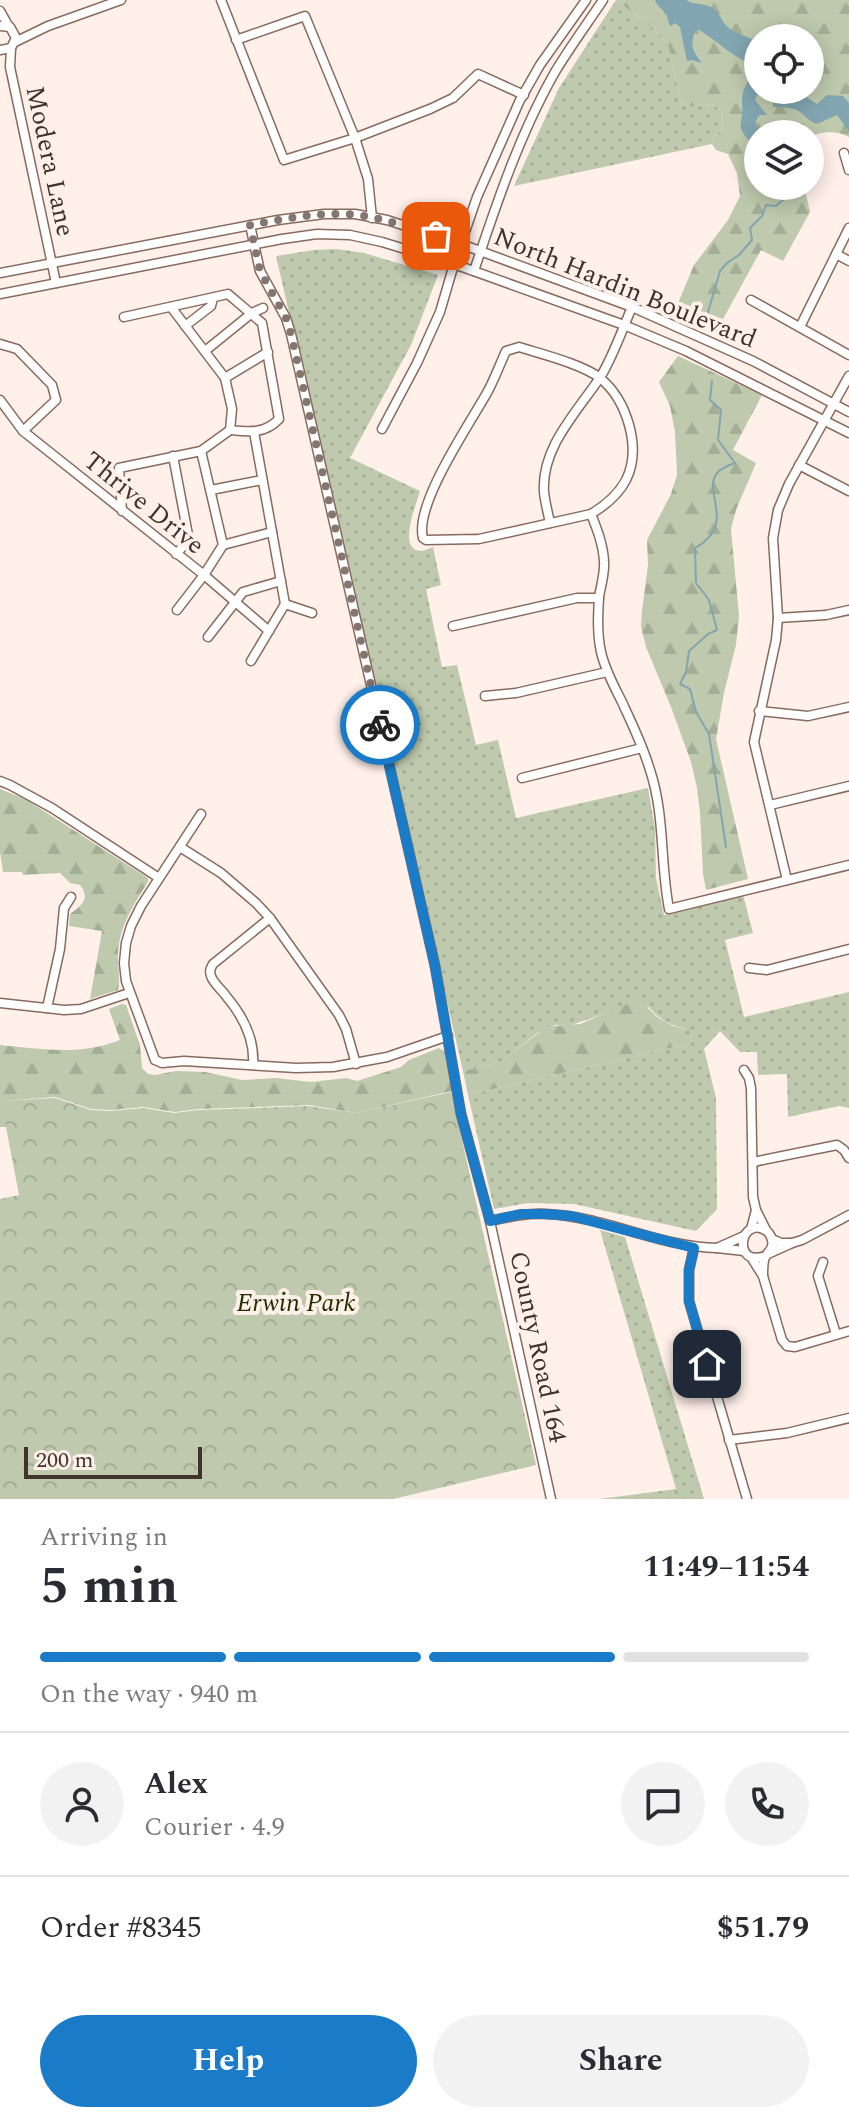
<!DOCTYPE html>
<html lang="en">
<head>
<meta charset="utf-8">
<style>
  :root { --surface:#fff; --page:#f2f2f3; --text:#2b2b33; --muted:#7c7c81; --line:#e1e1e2; --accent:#1a7cc8 }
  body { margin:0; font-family:Spectral,serif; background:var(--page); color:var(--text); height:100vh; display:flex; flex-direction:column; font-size:30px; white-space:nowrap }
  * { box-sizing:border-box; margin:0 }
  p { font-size:26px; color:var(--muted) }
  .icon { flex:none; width:44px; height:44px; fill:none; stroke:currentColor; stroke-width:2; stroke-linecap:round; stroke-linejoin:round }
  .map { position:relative; height:1499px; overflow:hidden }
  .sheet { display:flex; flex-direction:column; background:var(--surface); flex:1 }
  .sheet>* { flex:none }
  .fabs { position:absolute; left:744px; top:24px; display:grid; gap:16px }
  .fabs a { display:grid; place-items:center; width:80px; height:80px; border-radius:50%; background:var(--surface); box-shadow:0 4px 20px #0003; font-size:40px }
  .scale { position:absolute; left:24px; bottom:20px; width:178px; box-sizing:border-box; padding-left:8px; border:4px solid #40332d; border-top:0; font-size:22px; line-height:28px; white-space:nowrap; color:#40332d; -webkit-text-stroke:6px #fff0ea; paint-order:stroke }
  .pin { position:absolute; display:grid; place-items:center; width:68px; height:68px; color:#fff; margin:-34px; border-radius:16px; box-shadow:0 4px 12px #0006 }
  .courier { position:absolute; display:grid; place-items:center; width:80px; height:80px; margin:-40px; border:6px solid #1a7cc8; border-radius:50%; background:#fff; color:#222; box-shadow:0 2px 10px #0007 }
  .head em { font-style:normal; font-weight:700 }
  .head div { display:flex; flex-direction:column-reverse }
  .head { display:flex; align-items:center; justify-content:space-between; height:136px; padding:0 40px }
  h1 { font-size:52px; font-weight:700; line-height:60px }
  .bar { display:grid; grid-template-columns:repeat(4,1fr); gap:12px 8px; align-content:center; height:96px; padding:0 40px }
  .bar i { height:10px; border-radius:6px; background:var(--line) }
  .bar .active { background:var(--accent) }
  .bar p { grid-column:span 4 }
  .line { display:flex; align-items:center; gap:20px; padding:0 40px; border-top:2px solid var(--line) }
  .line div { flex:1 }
  .round { display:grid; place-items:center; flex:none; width:84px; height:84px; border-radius:42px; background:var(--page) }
  .cta { display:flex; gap:16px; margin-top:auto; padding:16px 40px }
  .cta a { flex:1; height:92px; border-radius:48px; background:var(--accent); color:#fff; font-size:32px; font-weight:700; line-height:92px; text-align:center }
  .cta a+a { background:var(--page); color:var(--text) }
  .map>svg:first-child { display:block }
</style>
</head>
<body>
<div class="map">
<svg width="849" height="1499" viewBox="0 0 849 1499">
  <defs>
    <pattern id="grass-dots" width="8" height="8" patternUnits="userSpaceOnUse" patternTransform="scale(2)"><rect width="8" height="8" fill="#bec9ad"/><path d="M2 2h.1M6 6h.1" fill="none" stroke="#a4ad95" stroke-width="1.8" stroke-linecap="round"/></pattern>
    <pattern id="forest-firs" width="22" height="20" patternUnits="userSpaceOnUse" patternTransform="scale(2)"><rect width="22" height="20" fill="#bec9ad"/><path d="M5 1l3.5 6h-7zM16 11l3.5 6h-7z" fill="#a4ad95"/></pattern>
    <pattern id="park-crowns" width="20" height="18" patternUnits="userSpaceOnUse" patternTransform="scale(2)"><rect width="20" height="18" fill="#bec9ad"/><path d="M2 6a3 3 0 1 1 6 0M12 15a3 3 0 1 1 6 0" fill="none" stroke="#a4ad95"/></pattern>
  </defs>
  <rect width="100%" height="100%" fill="#fff0ea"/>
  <!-- grass -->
  <g fill="url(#grass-dots)">
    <path d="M 616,0 L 654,29 L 668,45 L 681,102 L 689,107 L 712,104 L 722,111 C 723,123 724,130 713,137 L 712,144 L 514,186 L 559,88 Z"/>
    <path d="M 337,249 L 364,253 L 438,275 L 411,345 L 350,458 L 420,491 C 417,503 397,549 420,551 C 424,551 428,549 433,547 L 441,585 L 426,589 L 442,667 L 457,665 L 476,745 L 498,740 L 516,818 L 648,788 L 655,829 L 656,878 L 664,915 L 743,895 L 753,933 L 725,940 L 744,1017 L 849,992 L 849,1108 L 839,1106 L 788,1117 L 787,1074 L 758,1075 L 757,1052 L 740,1052 L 720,1031 L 704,1049 L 716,1098 L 717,1209 L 696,1231 L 574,1204 L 528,1203 L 494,1209 L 468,1095 L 692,1043 L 689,1030 C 673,1026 660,1021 649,1007 L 604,1014 L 568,1026 L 556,1025 L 537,1033 L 502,1061 L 463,1071 L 276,256 L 314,250 Z"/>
    <polygon points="600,1230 625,1237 704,1499 600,1499 676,1489"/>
  </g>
  <!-- forest -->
  <g fill="url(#forest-firs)" fill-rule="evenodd">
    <path d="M 616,0 L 849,0 L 849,137 C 835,130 824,132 810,136 L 810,134 L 758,134 L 758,186 L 804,186 L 810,212 L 783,261 L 761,250 L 717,330 L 676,308 L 694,265 L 728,220 L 740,196 L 737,173 L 728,154 L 716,150 L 712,144 L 713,137 C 724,130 723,124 722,111 L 712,104 L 689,107 L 681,102 L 668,45 L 654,29 ZM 758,38 L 810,38 L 810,90 L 758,90 Z"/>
    <polygon points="678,356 762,395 733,450 756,463 736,510 731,529 739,616 736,645 724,693 716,739 748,879 706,890 703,874 700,813 697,788 691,762 671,707 646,647 641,627 642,611 648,565 647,540 671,494 677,475 675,432 670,406 659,382"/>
    <path d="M 0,789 L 25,799 L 148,878 L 148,882 C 134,904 120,925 118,952 C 117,964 121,979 118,990 L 90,999 L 102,931 L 69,926 L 70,914 C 81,906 91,899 80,885 L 70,883 L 60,873 L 23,875 L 22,872 L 3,872 L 0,852 Z"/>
    <polygon points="632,1002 642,1002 657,1017 673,1026 689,1030 692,1043 468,1095 463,1071 502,1061 546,1027 580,1024"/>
    <path d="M 122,1004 L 126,1005 L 140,1045 L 142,1068 L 148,1074 L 155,1075 L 176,1071 L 205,1072 L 242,1080 L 276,1078 L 311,1082 L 346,1078 L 357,1081 L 401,1067 L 409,1060 L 439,1048 L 446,1052 L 452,1091 L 356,1113 L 309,1105 L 199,1109 L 175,1112 L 143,1107 L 111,1110 L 91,1109 L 55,1097 L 2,1101 L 6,1127 L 0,1127 L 0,1045 C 41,1049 81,1056 120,1040 L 109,1009 Z"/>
  </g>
  <!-- park -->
  <polygon fill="url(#park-crowns)" points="451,1092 536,1465 393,1499 0,1499 0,1199 19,1195 1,1101 55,1098 91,1110 110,1111 143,1108 174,1113 199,1110 308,1106 356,1113"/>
  <!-- water -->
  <g fill="#82a6b1">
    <path d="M 655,0 L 686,0 C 693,5 703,3 711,7 C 718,11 720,17 724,23 C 732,34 748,35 758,43 L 759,90 L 755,100 L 767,115 L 760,115 C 753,122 756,127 761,134 L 758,134 L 758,151 C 754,143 746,139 742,131 C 739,124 742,120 742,113 C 743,106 741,100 743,93 C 746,80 754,80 752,64 C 733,58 717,40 699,30 L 695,31 C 693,37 691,46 694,51 C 696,56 699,57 701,63 L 692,60 L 687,61 L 680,27 L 675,23 L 671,26 C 667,22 668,18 666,14 C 662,8 658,8 655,0 Z"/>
    <path d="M 762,90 L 791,90 L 800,93 L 817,104 L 827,95 L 843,96 L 849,103 L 849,131 L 837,115 L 817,124 C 808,121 807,117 800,112 C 793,107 781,107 773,107 L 773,101 Z"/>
  </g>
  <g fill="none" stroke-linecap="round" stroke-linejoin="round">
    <!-- stream -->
    <g stroke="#82a6b1" stroke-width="2">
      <polyline points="706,319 720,271 727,263 739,255 752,240 750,228 762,216 766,205 776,206 783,200 785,193 780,186"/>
      <path d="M 712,381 L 710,400 L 721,410 L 718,440 L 735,463 C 729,465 722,468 718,472 C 700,491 739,523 695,548 L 696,583 L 709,600 L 717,630 L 708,634 L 689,651 L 686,672 L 680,684 L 690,689 L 696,712 L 709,734 L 726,847"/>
    </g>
    <!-- minor casing -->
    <g stroke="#896a5d" stroke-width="11">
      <g id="minor">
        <polyline points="221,0 284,160 355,138 430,109 453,98 478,74 524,95"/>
        <polyline points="0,11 9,27"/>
        <polyline points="0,26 10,27 16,38 11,48 0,50"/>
        <polyline points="236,40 305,16 355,138 368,179 372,218"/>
        <polyline points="15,42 48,26 121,0"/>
        <polyline points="11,48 10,67 56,283"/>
        <polyline points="844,153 849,170"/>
        <polyline points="250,225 260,271 286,318 291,334 435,966 461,1114 490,1221 551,1499"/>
        <polyline points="836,254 849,261"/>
        <path d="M 474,271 C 496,205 520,133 555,72 C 570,47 587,24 603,0"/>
        <polyline points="0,273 278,220 324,214 355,214 387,220 461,244 632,307 753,361 849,412"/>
        <polyline points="0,294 282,239 317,234 350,235 382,242 454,264 624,325 686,351 849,433"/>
        <polyline points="751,300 849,355"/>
        <polyline points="171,307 225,378 232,409 230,430"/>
        <path d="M 124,317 L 228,294 L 262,323 L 279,419 C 265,434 249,432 230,430"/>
        <polyline points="185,326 211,306 213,298"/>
        <polyline points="800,327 849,228"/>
        <polyline points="0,344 17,349 52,385 56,400 23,431"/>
        <path d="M 519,347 C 541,354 582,364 600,378 C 627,400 642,448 626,480 C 618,495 606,505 591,514 L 479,539 L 426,540 L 423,538 C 414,504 471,422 488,391 C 495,378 500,364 506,351 Z"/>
        <polyline points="205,351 252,313 263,308"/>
        <polyline points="225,378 268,352"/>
        <polyline points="0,400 23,431 204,575 269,631"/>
        <polyline points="382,429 417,363 440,312 454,264 477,197 520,100 540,65 586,0"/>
        <polyline points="173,456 189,540 176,554"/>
        <polyline points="799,465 849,491"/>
        <polyline points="211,490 262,480"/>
        <polyline points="122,511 119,468 201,451 230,430"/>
        <path d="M 591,514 C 597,529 603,544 604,561 C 605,573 601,585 599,597 C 598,615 597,634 601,652 C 605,670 614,686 622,702 C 632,724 643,746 650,770 C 665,815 660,862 669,909 L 849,865"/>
        <path d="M 550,523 C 548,513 545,502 544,492 C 541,447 578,411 601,376 C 614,354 622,330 632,307"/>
        <polyline points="223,545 272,532"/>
        <polyline points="285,604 312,613"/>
        <polyline points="177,610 204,575 223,545 201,451"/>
        <polyline points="778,618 826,615 849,610"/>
        <polyline points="453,626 577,598 599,598"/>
        <polyline points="208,637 243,592 281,581"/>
        <polyline points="251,661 285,604 254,432"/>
        <polyline points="485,696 516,693 607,672"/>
        <polyline points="759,711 808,716 849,707"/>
        <polyline points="522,778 642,748"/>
        <polyline points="0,781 10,785 52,808 159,878"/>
        <polyline points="770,805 849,786"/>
        <polyline points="201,814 141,906 131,926 126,943 124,963 126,981 155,1060 162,1063 184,1061 296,1068 333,1067 387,1057 448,1036"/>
        <polyline points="180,847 221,873 256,903 270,918 339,1015 346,1029 356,1064"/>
        <polyline points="787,880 754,742 776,640 778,618 773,538 778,510 789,484 849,376"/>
        <polyline points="749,968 767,970 849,949"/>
        <polyline points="0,1003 64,1010 81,1009 129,993"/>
        <polyline points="47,1008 60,949 64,908 71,897"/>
        <path d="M 253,1065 C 255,1039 243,1016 226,996 C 222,990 213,983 211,976 C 209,970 211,968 213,964 L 270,918"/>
        <polyline points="744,1070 749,1078 751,1088 753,1197 756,1210"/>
        <polyline points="753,1162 837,1145 844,1150 849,1158"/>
        <path d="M 490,1221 C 509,1217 526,1213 546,1214 C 604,1216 659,1247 717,1248"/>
        <polyline points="751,1229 756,1210 766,1230"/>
        <polyline points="744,1236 717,1248 744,1251"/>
        <polyline points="792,1243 802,1240 849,1215"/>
        <polyline points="694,1248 689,1270 689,1301 747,1499"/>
        <polyline points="770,1253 792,1243 781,1243 772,1239"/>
        <path d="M 751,1257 L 763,1276 C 763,1271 763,1262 765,1257 C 768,1251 774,1249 772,1240 C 771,1236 769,1232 765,1230 C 740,1216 731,1268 766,1256"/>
        <polyline points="823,1262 818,1276 836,1334"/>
        <polyline points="763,1276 782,1340 787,1346 795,1347 849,1331"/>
        <polyline points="729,1440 787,1433 849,1418"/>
      </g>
    </g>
    <!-- minor -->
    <use href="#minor" stroke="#fff" stroke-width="8"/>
  </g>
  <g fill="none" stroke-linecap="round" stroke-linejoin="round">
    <!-- done -->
    <path stroke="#83756f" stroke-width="8" stroke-dasharray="0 14.4" d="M 380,725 L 291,334 L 286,318 L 260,271 L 250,225 C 284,219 321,211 357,215 C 384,218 410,228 436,236"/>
    <!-- route -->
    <polyline stroke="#1a7cc8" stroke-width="10" points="380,725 435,966 461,1114 490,1221 521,1214 546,1214 571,1216 694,1248 689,1270 689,1301 707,1364"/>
  </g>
  <g text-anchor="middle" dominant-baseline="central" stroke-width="8" stroke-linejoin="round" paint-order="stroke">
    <!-- street labels -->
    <g font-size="26" fill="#40332d" stroke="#fff0ea">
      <text transform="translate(50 161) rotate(78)">Modera Lane</text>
      <text transform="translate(625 288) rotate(22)">North Hardin Boulevard</text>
      <text transform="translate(144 503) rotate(39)">Thrive Drive</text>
      <text transform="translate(538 1347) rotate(78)">County Road 164</text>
    </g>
    <!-- park labels -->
    <g font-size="26" font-style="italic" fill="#233100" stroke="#fff0ea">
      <text x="296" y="1303">Erwin Park</text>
    </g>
  </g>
</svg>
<div class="fabs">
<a><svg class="icon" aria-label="locate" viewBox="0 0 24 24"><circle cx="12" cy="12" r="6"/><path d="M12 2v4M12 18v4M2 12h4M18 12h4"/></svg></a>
<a><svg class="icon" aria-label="layers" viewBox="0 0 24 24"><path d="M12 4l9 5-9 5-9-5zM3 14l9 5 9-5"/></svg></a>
</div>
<div class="scale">200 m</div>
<div class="pin" style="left:436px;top:236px;background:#ea580c"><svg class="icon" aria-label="bag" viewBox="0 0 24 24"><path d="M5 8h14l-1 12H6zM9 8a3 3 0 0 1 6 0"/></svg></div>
<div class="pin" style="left:707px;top:1364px;background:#1f2937"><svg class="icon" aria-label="home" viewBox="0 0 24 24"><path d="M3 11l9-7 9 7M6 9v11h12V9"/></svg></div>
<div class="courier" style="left:380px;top:725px"><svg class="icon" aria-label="bike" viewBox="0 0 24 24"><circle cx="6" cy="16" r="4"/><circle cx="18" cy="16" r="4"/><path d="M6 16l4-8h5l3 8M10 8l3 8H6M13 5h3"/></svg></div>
</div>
<section class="sheet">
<div class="head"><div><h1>5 min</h1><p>Arriving in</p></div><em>11:49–11:54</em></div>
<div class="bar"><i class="active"></i><i class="active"></i><i class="active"></i><i></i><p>On the way · 940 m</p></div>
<div class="line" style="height:144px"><a class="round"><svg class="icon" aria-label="person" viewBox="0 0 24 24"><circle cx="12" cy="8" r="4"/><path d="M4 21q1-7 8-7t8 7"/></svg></a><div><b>Alex</b><p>Courier · 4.9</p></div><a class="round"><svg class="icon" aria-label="chat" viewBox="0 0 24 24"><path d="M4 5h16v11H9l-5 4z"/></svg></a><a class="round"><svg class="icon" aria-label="phone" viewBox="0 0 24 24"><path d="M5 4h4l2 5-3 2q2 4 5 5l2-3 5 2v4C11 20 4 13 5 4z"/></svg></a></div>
<div class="line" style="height:104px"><div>Order #8345</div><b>$51.79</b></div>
<div class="cta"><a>Help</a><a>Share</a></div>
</section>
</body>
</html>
